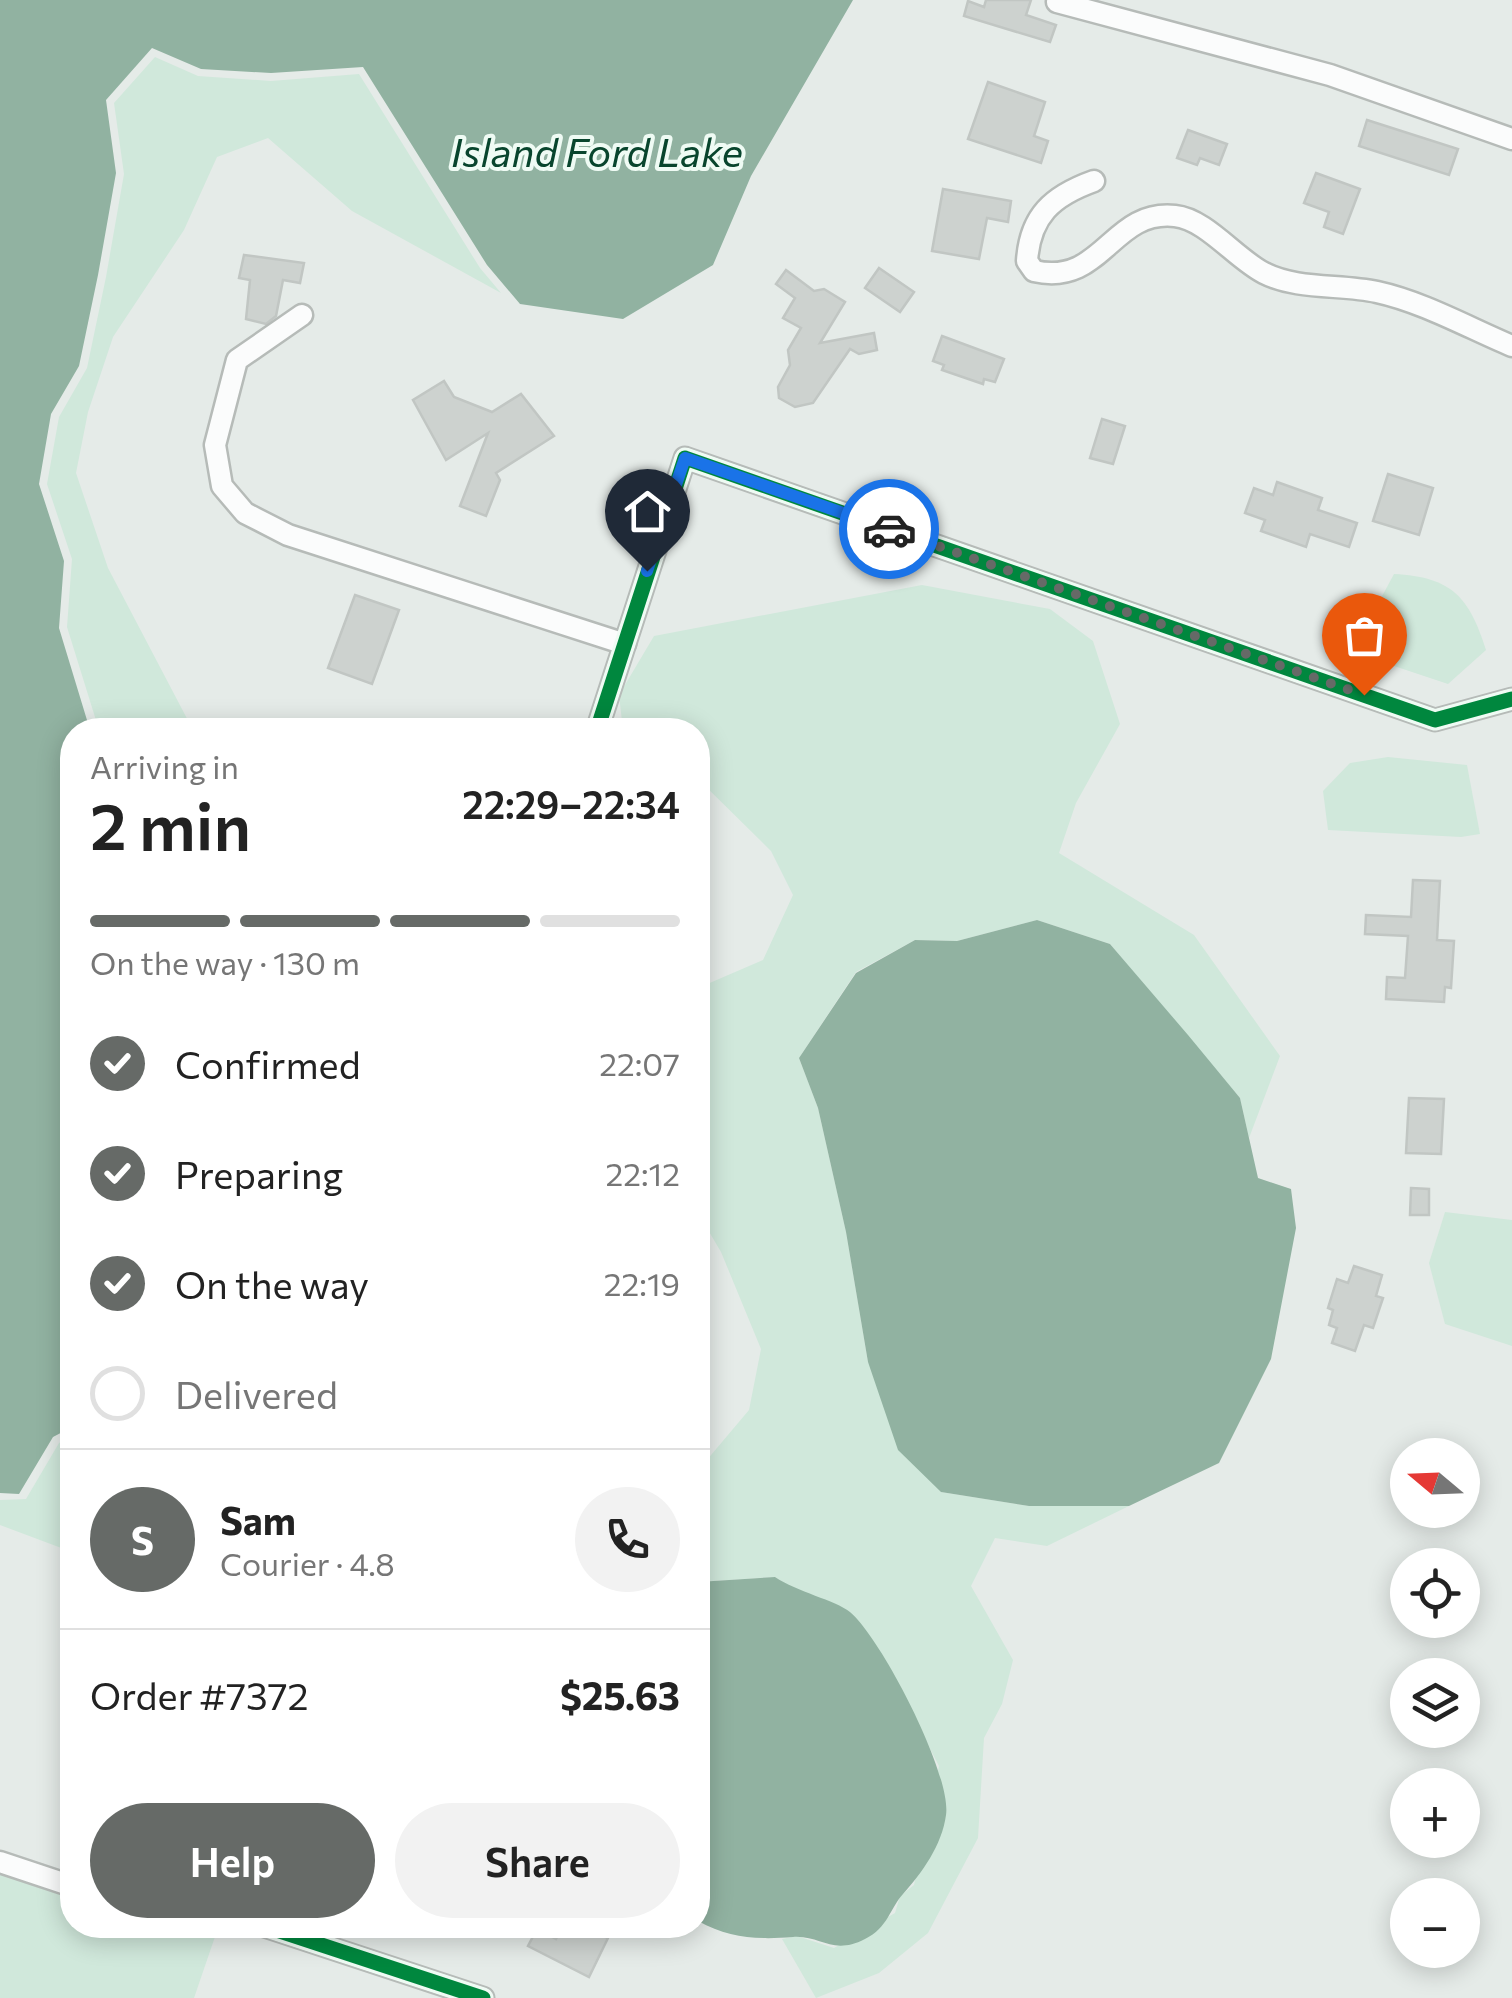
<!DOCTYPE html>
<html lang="en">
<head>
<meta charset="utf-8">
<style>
  :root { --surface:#fff; --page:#f2f2f2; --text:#222; --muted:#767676; --line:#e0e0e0; --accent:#666a67 }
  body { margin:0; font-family:Commissioner,sans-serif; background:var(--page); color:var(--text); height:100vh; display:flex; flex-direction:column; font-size:38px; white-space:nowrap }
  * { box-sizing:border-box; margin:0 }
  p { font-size:32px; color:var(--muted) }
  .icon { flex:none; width:55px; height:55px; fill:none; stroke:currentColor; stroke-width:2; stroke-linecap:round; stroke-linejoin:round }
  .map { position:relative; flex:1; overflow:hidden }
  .panel { position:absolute; left:60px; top:718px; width:650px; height:1220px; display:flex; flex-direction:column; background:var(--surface); border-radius:40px; box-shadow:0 5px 25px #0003 }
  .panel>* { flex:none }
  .needle { width:65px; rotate:289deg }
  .controls { position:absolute; left:1390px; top:1438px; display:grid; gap:20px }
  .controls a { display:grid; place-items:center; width:90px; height:90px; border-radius:50%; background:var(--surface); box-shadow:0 5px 25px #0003; font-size:50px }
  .pin { position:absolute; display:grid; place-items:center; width:85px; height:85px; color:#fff; margin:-102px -42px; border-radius:50% 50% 50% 0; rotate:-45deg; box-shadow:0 0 10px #0007 }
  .pin .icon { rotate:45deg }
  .courier { position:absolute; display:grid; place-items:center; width:100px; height:100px; margin:-50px; border:8px solid #1a73e8; border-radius:50%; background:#fff; color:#222; box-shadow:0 2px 12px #0007 }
  .summary em { font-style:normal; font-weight:600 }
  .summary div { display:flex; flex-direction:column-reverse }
  .summary { display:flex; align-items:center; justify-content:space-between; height:170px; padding:0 30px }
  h1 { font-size:65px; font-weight:600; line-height:75px }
  .bar { display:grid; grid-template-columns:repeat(4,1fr); gap:15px 10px; align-content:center; height:120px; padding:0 30px }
  .bar i { height:12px; border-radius:8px; background:var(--line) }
  .bar .on { background:var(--accent) }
  .bar p { grid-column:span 4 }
  .line { display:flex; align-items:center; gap:25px; padding:0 30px; border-top:2px solid var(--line) }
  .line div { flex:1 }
  .round { display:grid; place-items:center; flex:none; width:105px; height:105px; border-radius:52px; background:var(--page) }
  ol { padding:0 30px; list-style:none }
  li { display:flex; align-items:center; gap:30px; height:110px }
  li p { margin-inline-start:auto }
  li .icon { padding:10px; border-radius:50%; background:var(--accent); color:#fff; stroke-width:4 }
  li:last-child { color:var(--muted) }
  li i { width:55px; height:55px; border:5px solid var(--line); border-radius:50% }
  .button { display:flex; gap:20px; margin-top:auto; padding:20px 30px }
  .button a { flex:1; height:115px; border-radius:60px; background:var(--accent); color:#fff; font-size:40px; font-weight:600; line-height:115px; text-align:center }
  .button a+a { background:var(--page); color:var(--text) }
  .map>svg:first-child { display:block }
</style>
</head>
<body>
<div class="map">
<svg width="1512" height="1998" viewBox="0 0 1512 1998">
  <rect width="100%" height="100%" fill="#e5ebe8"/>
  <!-- green -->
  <g fill="#d0e8db">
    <polygon points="155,57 198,76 271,81 359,74 480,268 501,293 352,211 268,138 217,157 184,230 113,337 88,412 76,473 108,568 193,730 99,730 67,627 72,559 47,484 59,417 87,368 106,277 124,174 114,103"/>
    <path d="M 1394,574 C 1452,577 1469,597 1486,650 L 1448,684 L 1391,665 L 1373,613 Z"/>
    <polygon points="922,585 1050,609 1093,641 1120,724 1076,803 1059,853 1194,935 1280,1056 1249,1138 1240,1098 1110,944 1037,920 957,941 915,940 856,972 799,1058 818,1108 846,1232 868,1362 941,1492 1029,1506 1129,1506 1047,1546 995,1538 971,1586 1013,1660 1002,1704 984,1738 978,1838 928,1933 879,1973 816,1998 782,1939 797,1936 834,1948 895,1913 900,1896 914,1885 939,1766 880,1653 850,1612 798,1592 775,1577 698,1582 698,1462 706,1461 749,1410 761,1349 721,1252 698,1213 698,988 763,960 793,895 771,851 698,779 698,730 623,730 619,695 654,636"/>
    <polygon points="1388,757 1467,765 1480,834 1461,837 1328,830 1323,791 1350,763"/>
    <polygon points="1445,1212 1512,1220 1512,1346 1445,1324 1429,1263"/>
    <polygon points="72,1436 72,1552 0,1525 0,1500 26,1499 59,1443"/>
    <polygon points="0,1872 72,1895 72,1925 219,1925 194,1998 0,1998"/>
  </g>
  <!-- water -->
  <g fill="#91b2a1">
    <polygon points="0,0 853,0 751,176 713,265 623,319 520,304 487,265 363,67 271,73 201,69 152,48 106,100 116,173 98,275 79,366 51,414 39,484 64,561 59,628 90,730 72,730 72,1427 53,1437 19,1494 0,1493"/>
    <polygon points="1037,920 1110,944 1188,1035 1240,1098 1258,1178 1291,1189 1296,1228 1271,1359 1219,1463 1129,1506 1029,1506 941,1492 898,1450 868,1362 846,1232 818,1108 799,1058 856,973 915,940 957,941"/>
    <path d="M 775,1577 C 797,1592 835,1600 850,1612 C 882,1639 952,1775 946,1815 C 942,1845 922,1873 903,1894 C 890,1908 888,1928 865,1939 C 832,1956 821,1935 793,1937 C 757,1940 729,1938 698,1921 L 698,1582 Z"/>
  </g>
  <!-- building -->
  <g fill="#cdd2cf" stroke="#c1c6c3" stroke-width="2.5">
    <polygon points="986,0 1031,0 1026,15 1056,25 1050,42 964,16 968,1 984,7"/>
    <polygon points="988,82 1045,102 1034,136 1048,141 1041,163 968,139"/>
    <polygon points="1367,120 1458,149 1449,175 1359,146"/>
    <polygon points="1188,130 1227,144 1219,165 1200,158 1197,165 1177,158"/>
    <polygon points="1316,173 1360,189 1343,234 1324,227 1329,212 1304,203"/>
    <polygon points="943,189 1011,201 1008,222 987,218 979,259 932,251"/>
    <polygon points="244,255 304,263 300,283 283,280 276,316 266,324 246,319 250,280 239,278"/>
    <polygon points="879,268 914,292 900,312 865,288"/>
    <polygon points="786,270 814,291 824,289 845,302 820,343 874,333 877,350 859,354 850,349 813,403 795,407 779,398 778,387 790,365 788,350 801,328 783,318 795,298 776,284"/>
    <polygon points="942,336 1004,359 995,382 984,379 983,384 942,370 944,365 933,361"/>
    <polygon points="444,381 454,397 492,412 521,394 554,436 496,473 500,480 486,516 460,506 488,433 446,460 413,400"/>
    <polygon points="1102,419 1125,426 1113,464 1090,458"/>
    <polygon points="1388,474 1433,488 1419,535 1373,521"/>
    <polygon points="1277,482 1322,498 1318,510 1357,523 1349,547 1310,534 1306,547 1261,531 1265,520 1245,513 1254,488 1273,495"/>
    <polygon points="355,595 399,610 372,684 328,668"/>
    <polygon points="1413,880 1440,881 1437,940 1454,941 1451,988 1445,987 1444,1002 1386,999 1387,977 1405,978 1408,936 1365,934 1366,915 1411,917"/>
    <polygon points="1409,1098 1444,1099 1441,1154 1406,1153"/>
    <polygon points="1411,1188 1429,1189 1429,1215 1410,1215"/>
    <polygon points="1354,1266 1382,1275 1376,1296 1383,1298 1373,1328 1364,1325 1355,1351 1332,1343 1337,1328 1329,1325 1333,1310 1328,1308 1337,1279 1348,1283"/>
    <polygon points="575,1925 608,1938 589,1977 528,1946 537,1929 556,1939 562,1927 572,1931"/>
  </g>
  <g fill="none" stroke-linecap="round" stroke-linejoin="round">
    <!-- minor casing -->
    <g stroke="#b6bbb8" stroke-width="25">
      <g id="minor">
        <polyline points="1057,2 1330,75 1512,139"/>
        <path d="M 1094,181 C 1052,196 1030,216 1027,261 L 1034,271 C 1103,287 1111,209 1175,216 C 1206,219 1236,259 1264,273 C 1297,290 1342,284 1377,292 C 1423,302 1469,328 1512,346"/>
        <polyline points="302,315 237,360 215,445 222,486 245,513 288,535 625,644"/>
        <polyline points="597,730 685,458 1435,720 1512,699"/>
        <polyline points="0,1862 72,1886"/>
        <polyline points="261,1925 483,1998"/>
      </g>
    </g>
    <!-- minor -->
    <use href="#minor" stroke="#fbfcfc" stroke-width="20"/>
    <!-- cycleway casing -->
    <g stroke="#effbf4" stroke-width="21">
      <g id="cycleway">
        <polyline points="597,730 685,458 1435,720 1512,699"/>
        <polyline points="261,1925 483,1998"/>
      </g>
    </g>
    <!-- cycleway -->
    <use href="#cycleway" stroke="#00873e" stroke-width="15"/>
  </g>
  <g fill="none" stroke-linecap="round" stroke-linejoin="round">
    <!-- done -->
    <polyline stroke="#666a67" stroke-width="10" stroke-dasharray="0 18" points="889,529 1364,695"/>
    <!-- route -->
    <polyline stroke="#1a73e8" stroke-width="12" points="647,571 685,458 889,529"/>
  </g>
  <g text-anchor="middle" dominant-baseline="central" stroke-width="8" stroke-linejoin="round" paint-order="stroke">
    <!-- water labels -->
    <g font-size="40" font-style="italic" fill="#08452d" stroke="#effbf4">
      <text x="597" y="150">Island Ford Lake</text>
    </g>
  </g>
</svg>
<div class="controls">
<a><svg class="needle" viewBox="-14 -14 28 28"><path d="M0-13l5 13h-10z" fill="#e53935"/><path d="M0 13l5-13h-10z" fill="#767676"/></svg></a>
<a><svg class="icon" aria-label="locate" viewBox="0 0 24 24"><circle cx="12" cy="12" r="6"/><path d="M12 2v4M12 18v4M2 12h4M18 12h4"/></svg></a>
<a><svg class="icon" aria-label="layers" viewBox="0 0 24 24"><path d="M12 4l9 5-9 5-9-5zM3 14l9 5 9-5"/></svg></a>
<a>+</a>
<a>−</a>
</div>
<div class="pin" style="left:1364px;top:695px;background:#ea580c"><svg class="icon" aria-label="bag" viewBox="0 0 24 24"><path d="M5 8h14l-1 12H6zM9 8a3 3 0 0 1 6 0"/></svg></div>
<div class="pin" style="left:647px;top:571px;background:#1f2937"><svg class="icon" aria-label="home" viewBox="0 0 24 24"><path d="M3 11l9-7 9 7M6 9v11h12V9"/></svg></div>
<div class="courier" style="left:889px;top:529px"><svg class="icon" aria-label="car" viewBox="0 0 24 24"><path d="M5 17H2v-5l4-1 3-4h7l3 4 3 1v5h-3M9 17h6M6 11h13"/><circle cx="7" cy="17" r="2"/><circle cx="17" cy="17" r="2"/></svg></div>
<section class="panel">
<div class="summary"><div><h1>2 min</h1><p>Arriving in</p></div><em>22:29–22:34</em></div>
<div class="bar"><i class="on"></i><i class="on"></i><i class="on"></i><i></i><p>On the way · 130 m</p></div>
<ol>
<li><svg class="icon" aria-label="check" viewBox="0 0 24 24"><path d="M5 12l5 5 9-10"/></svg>Confirmed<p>22:07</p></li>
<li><svg class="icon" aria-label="check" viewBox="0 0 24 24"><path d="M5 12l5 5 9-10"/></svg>Preparing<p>22:12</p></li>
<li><svg class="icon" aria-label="check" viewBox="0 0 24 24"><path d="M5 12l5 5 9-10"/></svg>On the way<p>22:19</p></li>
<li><i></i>Delivered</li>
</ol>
<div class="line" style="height:180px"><b class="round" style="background:var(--accent);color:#fff">S</b><div><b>Sam</b><p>Courier · 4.8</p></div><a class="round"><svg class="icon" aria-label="phone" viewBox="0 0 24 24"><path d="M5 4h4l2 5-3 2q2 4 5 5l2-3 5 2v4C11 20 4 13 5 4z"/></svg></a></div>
<div class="line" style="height:130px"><div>Order #7372</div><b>$25.63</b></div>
<div class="button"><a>Help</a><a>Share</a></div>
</section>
</div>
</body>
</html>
